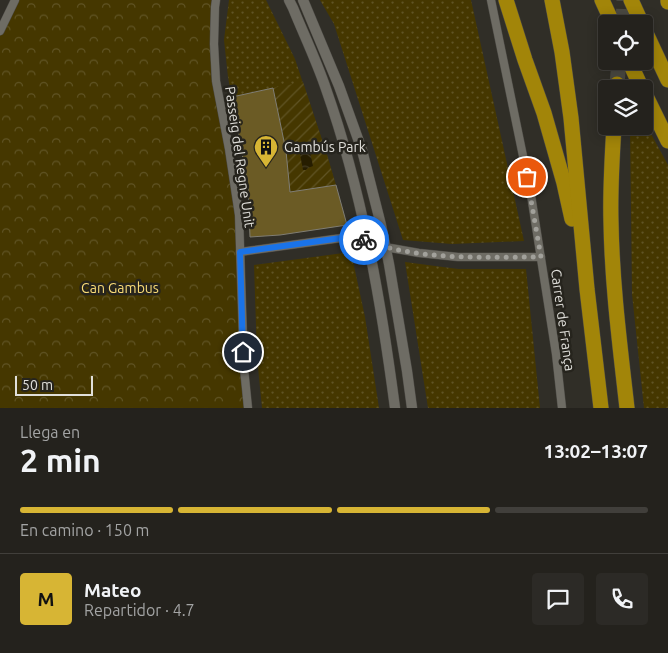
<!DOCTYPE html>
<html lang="es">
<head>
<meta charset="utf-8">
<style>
  :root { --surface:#24221d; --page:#2c2a26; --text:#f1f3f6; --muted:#a3a4a4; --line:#413f3b; --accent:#d7b534 }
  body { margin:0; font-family:Ubuntu,sans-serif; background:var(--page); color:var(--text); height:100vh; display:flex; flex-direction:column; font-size:19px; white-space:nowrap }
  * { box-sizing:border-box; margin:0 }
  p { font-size:16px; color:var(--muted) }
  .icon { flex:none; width:28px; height:28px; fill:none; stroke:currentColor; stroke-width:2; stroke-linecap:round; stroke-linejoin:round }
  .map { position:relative; height:408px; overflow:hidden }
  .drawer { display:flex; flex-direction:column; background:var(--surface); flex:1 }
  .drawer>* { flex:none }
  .tools { position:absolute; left:598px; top:15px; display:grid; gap:10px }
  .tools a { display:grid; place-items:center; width:55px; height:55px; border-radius:5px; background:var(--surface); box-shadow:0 2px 12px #0003,0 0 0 1px var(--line); font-size:25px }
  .scale { position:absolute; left:15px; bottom:12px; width:78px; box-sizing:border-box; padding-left:5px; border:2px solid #e0dfda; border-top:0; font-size:14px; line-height:18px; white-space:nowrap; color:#e0dfda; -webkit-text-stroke:4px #26241d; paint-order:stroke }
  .pin { position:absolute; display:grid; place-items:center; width:42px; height:42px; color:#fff; margin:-21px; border:2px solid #fff; border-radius:50%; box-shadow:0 1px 5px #0007 }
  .courier { position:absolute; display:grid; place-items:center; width:50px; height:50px; margin:-25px; border:4px solid #1a73e8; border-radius:50%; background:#fff; color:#222; box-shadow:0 1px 6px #0007 }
  .summary em { font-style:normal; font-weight:700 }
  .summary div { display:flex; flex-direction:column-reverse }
  .summary { display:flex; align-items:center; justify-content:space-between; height:85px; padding:0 20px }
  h1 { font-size:32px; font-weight:700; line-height:38px }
  .bar { display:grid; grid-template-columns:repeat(4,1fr); gap:8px 5px; align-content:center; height:60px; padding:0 20px }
  .bar i { height:6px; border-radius:4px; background:var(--line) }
  .bar .current { background:var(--accent) }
  .bar p { grid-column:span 4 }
  .line { display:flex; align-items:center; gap:12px; padding:0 20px; border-top:1px solid var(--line) }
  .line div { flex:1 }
  .round { display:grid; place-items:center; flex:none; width:52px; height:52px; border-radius:5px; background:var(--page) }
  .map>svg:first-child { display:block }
</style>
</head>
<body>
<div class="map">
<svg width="668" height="408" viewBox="0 0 668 408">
  <defs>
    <pattern id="grass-dots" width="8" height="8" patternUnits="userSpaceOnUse" patternTransform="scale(1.25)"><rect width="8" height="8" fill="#453700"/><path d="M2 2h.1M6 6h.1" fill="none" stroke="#605425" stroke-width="1.8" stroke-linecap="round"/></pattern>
    <pattern id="park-crowns" width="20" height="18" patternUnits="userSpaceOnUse" patternTransform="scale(1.25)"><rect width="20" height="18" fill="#453700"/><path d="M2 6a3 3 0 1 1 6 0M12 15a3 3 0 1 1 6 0" fill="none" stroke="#605425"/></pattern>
    <pattern id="garden-furrows" width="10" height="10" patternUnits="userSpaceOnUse" patternTransform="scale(1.25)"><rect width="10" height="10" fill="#453700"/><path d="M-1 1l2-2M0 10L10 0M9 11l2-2" fill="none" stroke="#605425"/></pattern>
    <pattern id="water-waves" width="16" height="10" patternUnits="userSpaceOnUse" patternTransform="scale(1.25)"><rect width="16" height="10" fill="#261d00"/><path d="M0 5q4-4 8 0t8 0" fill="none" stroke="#453d25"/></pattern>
  </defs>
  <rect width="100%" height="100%" fill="#302e27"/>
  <!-- grass -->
  <g fill="url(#grass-dots)">
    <polygon points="229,0 266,0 295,59 327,155 347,225 280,235 250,237 248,187 228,77 224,40"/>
    <polygon points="320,0 471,0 524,241 452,244 403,240 334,24"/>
    <polygon points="644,121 668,165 668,408 644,408 632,294 630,126 644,126"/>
    <polygon points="351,252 365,317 379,408 262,408 257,357 254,265"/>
    <polygon points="405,262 458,269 526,269 540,408 428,408"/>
  </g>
  <!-- park -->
  <polygon fill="url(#park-crowns)" points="15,0 216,0 214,44 235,189 248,408 0,408 0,31"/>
  <!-- garden -->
  <polygon fill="url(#garden-furrows)" points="303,82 327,155 336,185 290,192 286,151 273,88"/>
  <!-- water -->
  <polygon fill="url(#water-waves)" points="309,147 313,166 308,168 306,170 303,170 299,149"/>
  <!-- building -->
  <polygon fill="#6b5b25" stroke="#7f7d75" points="273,88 286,151 290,192 336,185 347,225 280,235 250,237 248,187 232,97"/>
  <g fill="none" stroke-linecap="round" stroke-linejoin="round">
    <!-- motorway-tunnel -->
    <g stroke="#4a4942" stroke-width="15" stroke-dasharray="15 8" stroke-linecap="butt">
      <polyline points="623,24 624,0"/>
      <polyline points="617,84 619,61"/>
    </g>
    <!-- minor casing -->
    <g stroke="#4c4a45" stroke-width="9">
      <g id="minor">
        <polyline points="216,0 215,7 214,44 216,81 229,149 239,215 244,368 248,408"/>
        <polyline points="491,0 531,195 556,354 562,408"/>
        <polyline points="0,31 15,0"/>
        <polyline points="240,252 356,236 385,247 419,253 458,257 541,257"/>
      </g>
    </g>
    <!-- tertiary casing -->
    <g stroke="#4c4a45" stroke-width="11">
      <g id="tertiary">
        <path d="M 289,0 L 293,8 C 304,35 317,62 326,89 C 362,191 381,301 395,408"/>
        <polyline points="303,0 339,86 362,150 381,225 389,264 407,371 412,408"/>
      </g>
    </g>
    <!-- motorway casing -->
    <g stroke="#4c4a45" stroke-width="16">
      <g id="motorway">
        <polyline points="506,0 525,60 544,113 564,183 572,219"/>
        <polyline points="552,0 562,52 571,118 587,289 601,408"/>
        <polyline points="602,0 613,24"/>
        <polyline points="631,0 642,24"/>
        <polyline points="668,0 668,2"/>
        <polyline points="644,29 668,80"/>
        <polyline points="629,61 642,89"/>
        <polyline points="617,89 617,84"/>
        <polyline points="644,92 668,141"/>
        <path d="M 614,126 C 612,158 610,190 611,222 C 612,284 620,346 627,408"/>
      </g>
    </g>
    <!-- minor -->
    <use href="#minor" stroke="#6e6c64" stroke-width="8"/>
    <!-- tertiary -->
    <use href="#tertiary" stroke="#6e6c64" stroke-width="10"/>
    <!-- motorway -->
    <use href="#motorway" stroke="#a28509" stroke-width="15"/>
  </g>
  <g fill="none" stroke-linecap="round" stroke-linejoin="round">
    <!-- done -->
    <path stroke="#a2a19b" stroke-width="5" stroke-dasharray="0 9" d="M 364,240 C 420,261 482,257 541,257 L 527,177"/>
    <!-- route -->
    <polyline stroke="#1a73e8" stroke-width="6" points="243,352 240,252 356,236 364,240"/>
  </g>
  <!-- icons -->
  <defs>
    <g id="building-pin" transform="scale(1.25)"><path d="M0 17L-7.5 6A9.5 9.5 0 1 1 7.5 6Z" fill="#d7b534" stroke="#26241d"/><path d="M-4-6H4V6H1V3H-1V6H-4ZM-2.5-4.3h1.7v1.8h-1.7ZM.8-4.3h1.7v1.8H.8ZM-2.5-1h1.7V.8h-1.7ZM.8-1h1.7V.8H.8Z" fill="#111"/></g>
  </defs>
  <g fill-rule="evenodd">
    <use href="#building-pin" x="266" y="147"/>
  </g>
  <g text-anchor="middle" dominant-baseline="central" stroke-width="5" stroke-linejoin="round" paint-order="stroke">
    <!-- poi labels -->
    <g font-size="14" fill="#e0dfda" stroke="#26241d" text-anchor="start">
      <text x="284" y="147">Gambús Park</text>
    </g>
    <!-- street labels -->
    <g font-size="14" fill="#e0dfda" stroke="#26241d">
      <text transform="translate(240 157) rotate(82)">Passeig del Regne Unit</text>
      <text transform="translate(563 320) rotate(82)">Carrer de França</text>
    </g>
    <!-- park labels -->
    <g font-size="14" fill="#fadc77" stroke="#26241d">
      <text x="120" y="288">Can Gambus</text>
    </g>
  </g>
</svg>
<div class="tools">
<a><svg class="icon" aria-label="locate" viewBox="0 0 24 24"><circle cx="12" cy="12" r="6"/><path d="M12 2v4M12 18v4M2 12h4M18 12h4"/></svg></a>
<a><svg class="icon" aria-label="layers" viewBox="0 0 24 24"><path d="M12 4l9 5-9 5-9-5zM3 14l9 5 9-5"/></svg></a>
</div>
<div class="scale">50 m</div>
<div class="pin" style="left:527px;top:177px;background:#ea580c"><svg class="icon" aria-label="bag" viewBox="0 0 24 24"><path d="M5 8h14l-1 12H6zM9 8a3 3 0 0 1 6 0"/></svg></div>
<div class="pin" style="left:243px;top:352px;background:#1f2937"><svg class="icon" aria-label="home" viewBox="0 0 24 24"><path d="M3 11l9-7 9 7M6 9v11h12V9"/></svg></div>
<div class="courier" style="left:364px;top:240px"><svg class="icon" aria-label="bike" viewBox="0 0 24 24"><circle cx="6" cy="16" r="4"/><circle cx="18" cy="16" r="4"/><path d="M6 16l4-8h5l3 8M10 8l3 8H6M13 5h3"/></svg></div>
</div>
<section class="drawer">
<div class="summary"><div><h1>2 min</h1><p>Llega en</p></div><em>13:02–13:07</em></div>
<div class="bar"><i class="current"></i><i class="current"></i><i class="current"></i><i></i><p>En camino · 150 m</p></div>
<div class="line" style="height:90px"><b class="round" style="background:var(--accent);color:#111">M</b><div><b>Mateo</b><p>Repartidor · 4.7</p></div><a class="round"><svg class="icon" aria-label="chat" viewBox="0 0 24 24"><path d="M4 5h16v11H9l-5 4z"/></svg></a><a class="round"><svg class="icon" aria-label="phone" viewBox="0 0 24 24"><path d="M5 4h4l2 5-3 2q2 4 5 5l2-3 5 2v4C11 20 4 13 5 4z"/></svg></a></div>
</section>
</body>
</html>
